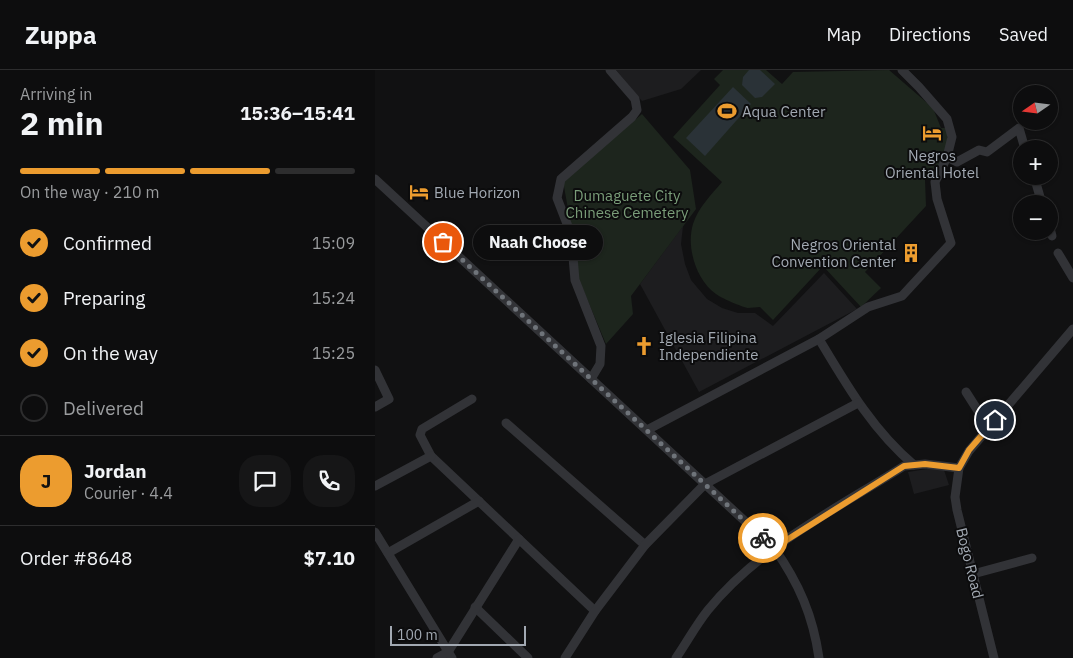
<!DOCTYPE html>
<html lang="en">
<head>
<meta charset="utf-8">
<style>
  :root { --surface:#0d0d0e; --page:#161617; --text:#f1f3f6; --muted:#9a9c9e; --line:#2d2d2e; --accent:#ec9c2f }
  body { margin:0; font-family:"IBM Plex Sans",sans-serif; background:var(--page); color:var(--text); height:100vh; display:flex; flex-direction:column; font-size:19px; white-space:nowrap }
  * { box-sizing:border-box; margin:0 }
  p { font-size:16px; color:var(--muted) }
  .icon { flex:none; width:28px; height:28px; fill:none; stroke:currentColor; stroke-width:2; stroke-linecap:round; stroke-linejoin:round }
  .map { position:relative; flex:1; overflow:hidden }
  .panel { display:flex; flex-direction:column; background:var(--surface); width:375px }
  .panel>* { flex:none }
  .needle { width:32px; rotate:256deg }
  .fabs { position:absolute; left:638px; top:15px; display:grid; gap:10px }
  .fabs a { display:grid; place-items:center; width:45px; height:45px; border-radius:50%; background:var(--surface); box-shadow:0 1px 4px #0004,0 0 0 1px var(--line); font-size:25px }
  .scale { position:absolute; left:15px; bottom:12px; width:136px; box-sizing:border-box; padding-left:5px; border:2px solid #a2a9b2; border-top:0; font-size:14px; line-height:18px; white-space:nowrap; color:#a2a9b2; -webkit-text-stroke:4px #0c0c0d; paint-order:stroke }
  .pin { position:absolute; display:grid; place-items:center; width:42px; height:42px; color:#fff; margin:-21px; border:2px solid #fff; border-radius:50%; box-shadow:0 1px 5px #0007 }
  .courier { position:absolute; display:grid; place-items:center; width:50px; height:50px; margin:-25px; border:4px solid #ec9c2f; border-radius:50%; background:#fff; color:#222; box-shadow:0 1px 6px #0007 }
  .bubble { position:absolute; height:35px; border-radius:18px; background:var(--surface); box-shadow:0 1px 4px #0004,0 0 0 1px var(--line); font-size:16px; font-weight:700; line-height:35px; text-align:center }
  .headline em { font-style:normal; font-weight:700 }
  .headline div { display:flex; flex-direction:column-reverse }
  .headline { display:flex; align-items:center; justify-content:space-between; height:85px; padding:0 20px }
  h1 { font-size:32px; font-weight:700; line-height:38px }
  .bar { display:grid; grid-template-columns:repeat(4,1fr); gap:8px 5px; align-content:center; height:60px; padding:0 20px }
  .bar i { height:6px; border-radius:4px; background:var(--line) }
  .bar .current { background:var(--accent) }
  .bar p { grid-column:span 4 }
  .line { display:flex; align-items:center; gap:12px; padding:0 20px; border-top:1px solid var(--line) }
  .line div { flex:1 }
  .round { display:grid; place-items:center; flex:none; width:52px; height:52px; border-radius:20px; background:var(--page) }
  ol { padding:0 20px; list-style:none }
  li { display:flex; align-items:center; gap:15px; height:55px }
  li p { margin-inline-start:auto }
  li .icon { padding:5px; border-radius:50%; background:var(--accent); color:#111; stroke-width:4 }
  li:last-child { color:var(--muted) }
  li i { width:28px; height:28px; border:2px solid var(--line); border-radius:50% }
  header { display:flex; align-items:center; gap:30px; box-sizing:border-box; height:70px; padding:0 25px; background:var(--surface); border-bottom:1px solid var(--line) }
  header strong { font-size:24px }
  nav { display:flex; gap:28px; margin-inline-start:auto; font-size:18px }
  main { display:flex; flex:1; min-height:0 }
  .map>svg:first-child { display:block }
</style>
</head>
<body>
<header>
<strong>Zuppa</strong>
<nav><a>Map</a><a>Directions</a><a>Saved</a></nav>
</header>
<main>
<section class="panel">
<div class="headline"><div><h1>2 min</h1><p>Arriving in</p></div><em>15:36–15:41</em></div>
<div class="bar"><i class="current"></i><i class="current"></i><i class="current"></i><i></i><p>On the way · 210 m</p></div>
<ol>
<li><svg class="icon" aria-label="check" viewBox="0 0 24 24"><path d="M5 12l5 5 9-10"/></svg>Confirmed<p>15:09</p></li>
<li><svg class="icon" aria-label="check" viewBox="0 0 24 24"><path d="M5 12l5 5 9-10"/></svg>Preparing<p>15:24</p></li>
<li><svg class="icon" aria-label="check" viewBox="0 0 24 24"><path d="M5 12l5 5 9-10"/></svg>On the way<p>15:25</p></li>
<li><i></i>Delivered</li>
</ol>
<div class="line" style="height:90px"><b class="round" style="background:var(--accent);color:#111">J</b><div><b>Jordan</b><p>Courier · 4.4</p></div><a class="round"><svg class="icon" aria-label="chat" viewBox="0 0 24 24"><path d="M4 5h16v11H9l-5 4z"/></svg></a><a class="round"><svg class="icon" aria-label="phone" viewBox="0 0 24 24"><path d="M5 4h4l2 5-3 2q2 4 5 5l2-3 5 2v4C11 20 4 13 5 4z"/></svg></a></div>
<div class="line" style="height:65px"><div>Order #8648</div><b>$7.10</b></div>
</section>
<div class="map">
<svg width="698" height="588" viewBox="0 0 698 588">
  <rect width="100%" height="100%" fill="#111112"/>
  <!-- built -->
  <g fill="#1d1d1f">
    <polygon points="241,0 326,0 306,19 267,31"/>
    <polygon points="308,156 306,174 310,194 316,210 332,229 347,238 363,243 380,243 398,256 449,203 482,239 324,322 265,214"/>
    <polygon points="558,398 569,400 574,415 539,424 533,402"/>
  </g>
  <!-- green -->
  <g fill="#1d251d">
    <path d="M 348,0 L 391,0 L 407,14 L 418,2 L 514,0 L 558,38 L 566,58 L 572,58 L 572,87 L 567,87 L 567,93 L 550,110 L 551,136 L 490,202 L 506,218 L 486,237 L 448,196 L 398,250 L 385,237 C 381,237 377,238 373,238 C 367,237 346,228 341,224 C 321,210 311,177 318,154 C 323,138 336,125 347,112 L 298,67 L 345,15 L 339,9 Z"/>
    <polygon points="267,44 315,100 321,139 256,226 258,244 231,274 202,205 200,178 188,111"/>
  </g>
  <!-- water -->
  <g fill="#2a3237">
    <polygon points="374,0 385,0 400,14 387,27 380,28 367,15 368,7"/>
    <polygon points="358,17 376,34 330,86 311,68"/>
  </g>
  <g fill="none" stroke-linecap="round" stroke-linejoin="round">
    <!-- minor -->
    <g stroke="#323337" stroke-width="9">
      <polyline points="572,87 582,92 604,80 612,82 644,58 650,79"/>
      <polyline points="659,106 667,134"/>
      <path d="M 0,109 L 399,478 C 424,513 438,546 444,588"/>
      <polyline points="674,154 677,166"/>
      <polyline points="683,183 698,208"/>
      <path d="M 444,269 C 471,314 498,361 539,395"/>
      <polyline points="0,300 14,329 0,337"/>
      <polyline points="216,309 225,294 226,276 200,210 196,164 182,128 186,109 257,47 262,40 260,29 235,0"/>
      <polyline points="591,322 614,358"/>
      <polyline points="97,329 47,359 45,365 56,386 220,541"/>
      <polyline points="131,353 270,475"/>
      <polyline points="272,360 444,269 493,237 527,226 576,173 562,129 560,112 572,87 577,67 572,49 544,17 527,0"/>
      <polyline points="0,416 56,386"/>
      <polyline points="0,462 77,588"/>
      <polyline points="13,483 104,431"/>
      <polyline points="598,504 657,488"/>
      <polyline points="100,537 153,588"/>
      <polyline points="62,588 73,582 144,469"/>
      <polyline points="190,588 220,541 270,475 330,414 483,333"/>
      <path d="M 301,588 C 312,572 321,555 333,540 C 384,477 461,439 529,396 L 550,394 L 584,398"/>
      <polyline points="619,588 582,440 580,427 584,398 594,381 698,259"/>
    </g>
  </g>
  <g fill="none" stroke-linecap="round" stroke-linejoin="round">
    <!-- done -->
    <polyline stroke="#6f747a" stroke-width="5" stroke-dasharray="0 9" points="68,172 388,468"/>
    <!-- route -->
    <polyline stroke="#ec9c2f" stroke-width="6" points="388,468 399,478 529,396 550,394 584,398 594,380 620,350"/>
  </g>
  <!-- icons -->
  <defs>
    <g id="stadium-bare" transform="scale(1.5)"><path d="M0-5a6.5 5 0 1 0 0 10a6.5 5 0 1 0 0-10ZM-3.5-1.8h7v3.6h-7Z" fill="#ec9c2f" stroke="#0c0c0d" stroke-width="2.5" paint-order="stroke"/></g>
    <g id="hotel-bare" transform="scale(1.5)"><path d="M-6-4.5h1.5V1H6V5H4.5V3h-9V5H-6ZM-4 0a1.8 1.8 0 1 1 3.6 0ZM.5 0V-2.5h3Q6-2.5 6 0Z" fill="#ec9c2f" stroke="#0c0c0d" stroke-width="2.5" paint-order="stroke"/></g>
    <g id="building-bare" transform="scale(1.5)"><path d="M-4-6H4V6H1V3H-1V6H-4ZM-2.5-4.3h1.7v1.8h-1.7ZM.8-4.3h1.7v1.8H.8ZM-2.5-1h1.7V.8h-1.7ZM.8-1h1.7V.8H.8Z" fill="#ec9c2f" stroke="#0c0c0d" stroke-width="2.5" paint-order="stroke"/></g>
    <g id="church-bare" transform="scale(1.5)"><path d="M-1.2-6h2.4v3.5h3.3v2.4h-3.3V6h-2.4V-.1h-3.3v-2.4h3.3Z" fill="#ec9c2f" stroke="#0c0c0d" stroke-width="2.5" paint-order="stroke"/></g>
  </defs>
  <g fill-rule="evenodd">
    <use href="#stadium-bare" x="352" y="41"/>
    <use href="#hotel-bare" x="557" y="63"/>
    <use href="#hotel-bare" x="44" y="122"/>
    <use href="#building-bare" x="536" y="183"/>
    <use href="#church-bare" x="269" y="276"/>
  </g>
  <g text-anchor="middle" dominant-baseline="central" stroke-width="4" stroke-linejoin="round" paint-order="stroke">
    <!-- poi labels -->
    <g font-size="15" fill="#a2a9b2" stroke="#0c0c0d" text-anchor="start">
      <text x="367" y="41">Aqua Center</text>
      <text x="557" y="85" text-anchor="middle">Negros<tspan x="557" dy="17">Oriental Hotel</tspan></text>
      <text x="59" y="122">Blue Horizon</text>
      <text x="521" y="174" text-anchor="end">Negros Oriental<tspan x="521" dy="17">Convention Center</tspan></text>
      <text x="284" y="267">Iglesia Filipina<tspan x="284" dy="17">Independiente</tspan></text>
    </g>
    <!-- park labels -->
    <g font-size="15" fill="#7a9d79" stroke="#0c0c0d">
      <text x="252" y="125">Dumaguete City<tspan x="252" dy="17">Chinese Cemetery</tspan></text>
    </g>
    <!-- street labels -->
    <g font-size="15" fill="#a2a9b2" stroke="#0c0c0d">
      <text transform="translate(595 493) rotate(76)">Bogo Road</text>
    </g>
  </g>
</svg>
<div class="fabs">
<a><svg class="needle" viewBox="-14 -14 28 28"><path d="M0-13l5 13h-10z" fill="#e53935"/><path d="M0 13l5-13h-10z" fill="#9a9c9e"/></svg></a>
<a>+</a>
<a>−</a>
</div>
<div class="scale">100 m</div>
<div class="pin" style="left:68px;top:172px;background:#ea580c"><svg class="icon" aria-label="bag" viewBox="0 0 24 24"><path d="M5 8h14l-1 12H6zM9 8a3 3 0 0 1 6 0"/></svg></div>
<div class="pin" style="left:620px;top:350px;background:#1f2937"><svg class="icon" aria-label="home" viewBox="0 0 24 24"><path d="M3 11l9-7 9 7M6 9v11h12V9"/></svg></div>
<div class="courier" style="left:388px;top:468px"><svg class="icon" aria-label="bike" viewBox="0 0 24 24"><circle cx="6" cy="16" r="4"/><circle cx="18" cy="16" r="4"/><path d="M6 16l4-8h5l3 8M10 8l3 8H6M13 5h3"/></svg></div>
<div class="bubble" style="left:98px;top:155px;width:130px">Naah Choose</div>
</div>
</main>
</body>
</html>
